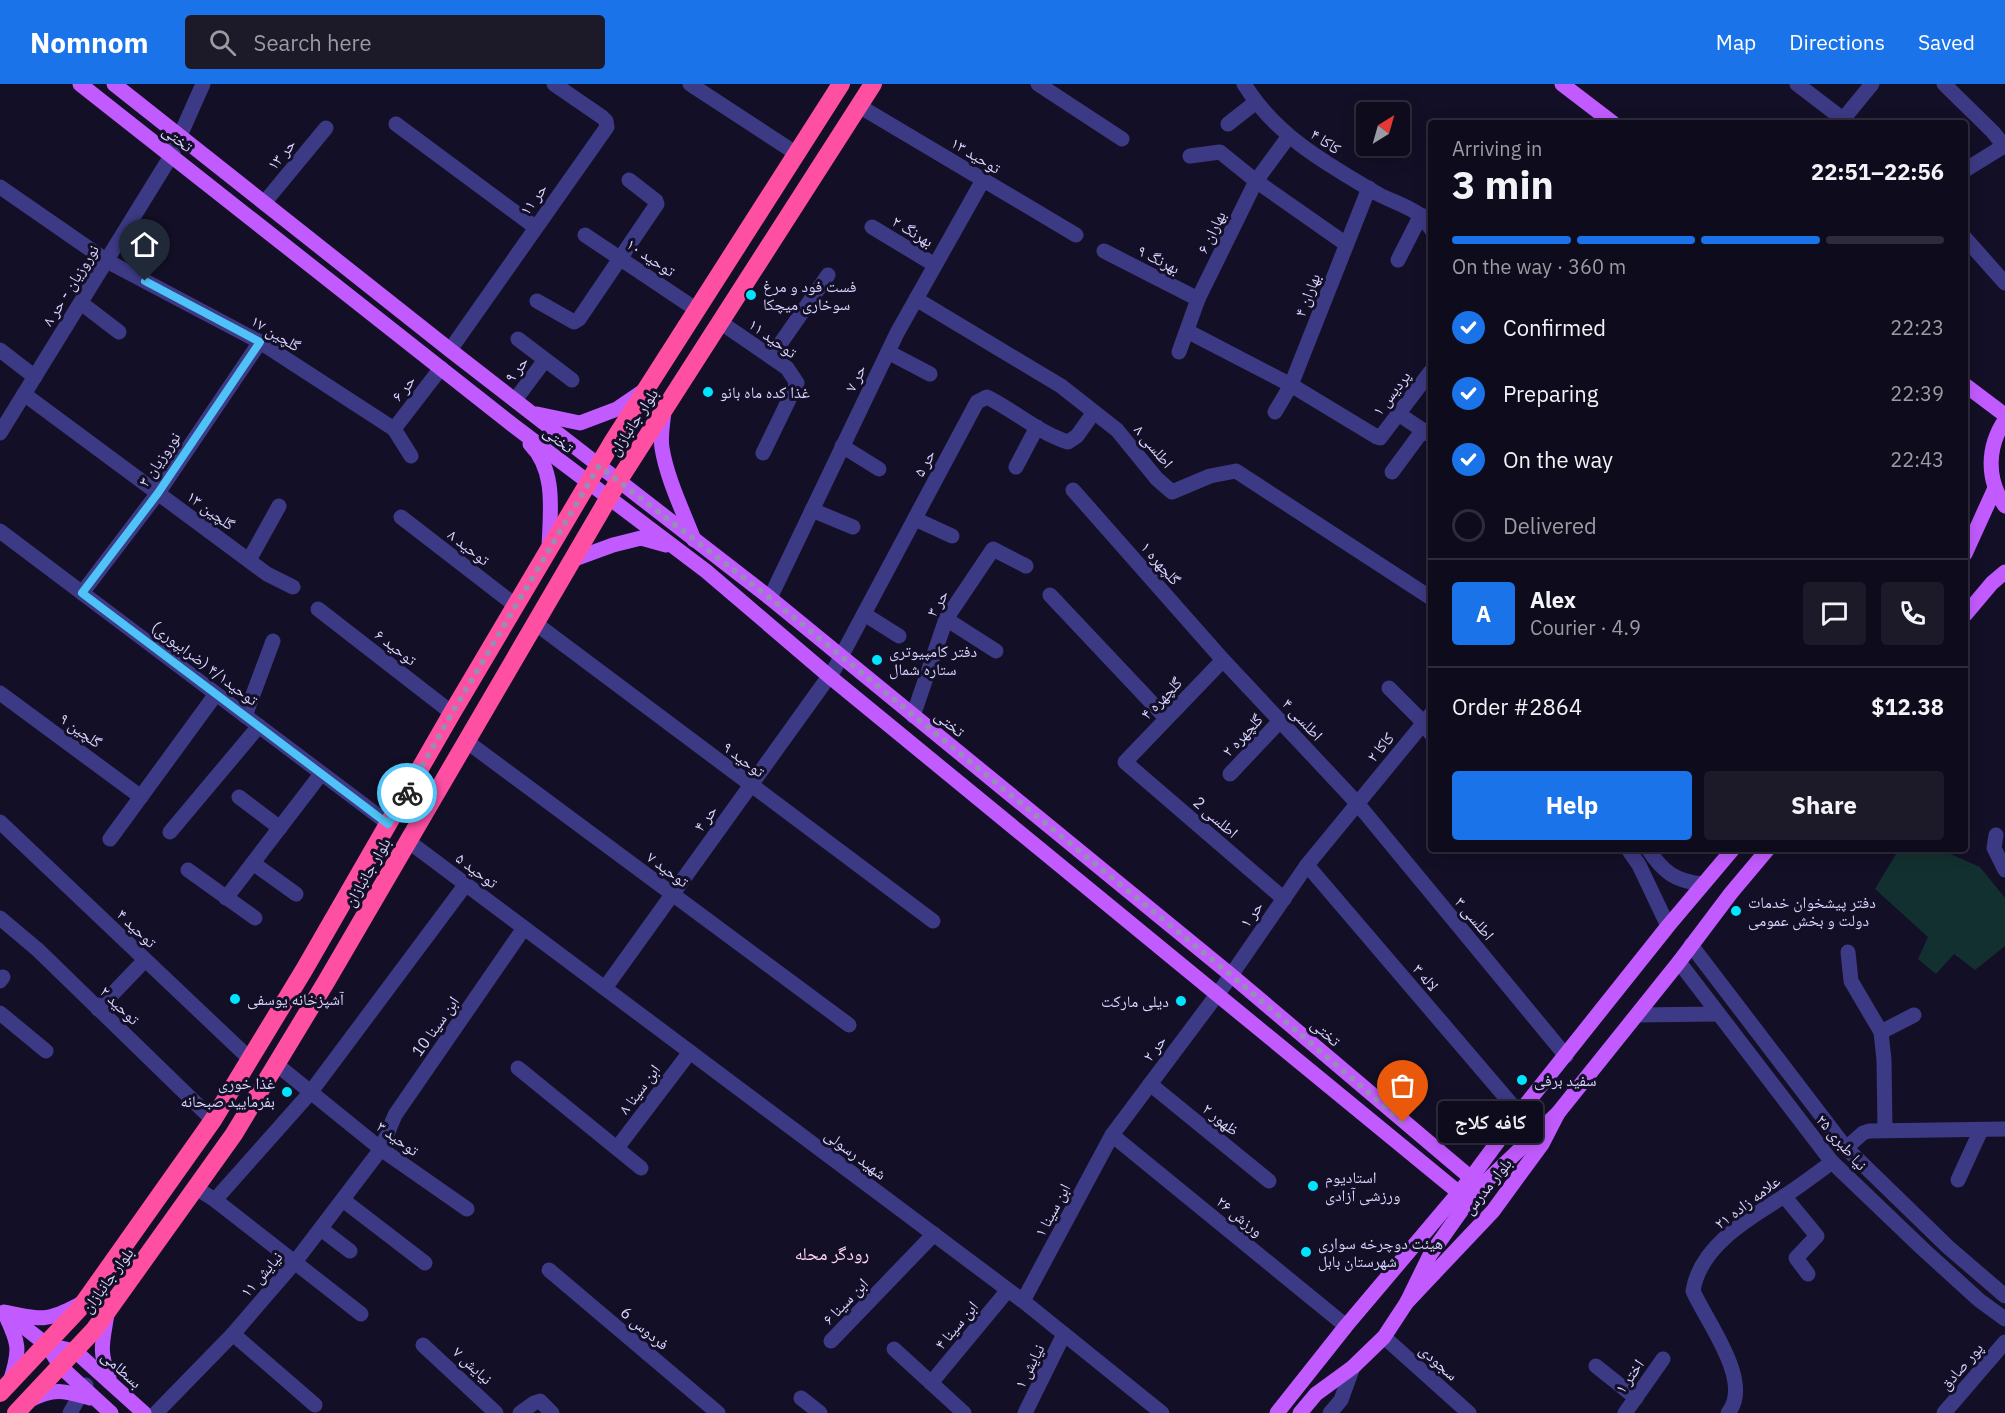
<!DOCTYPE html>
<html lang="en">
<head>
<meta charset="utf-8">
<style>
  :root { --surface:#0e0b1c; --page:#1c1929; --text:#f1f3f6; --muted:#9b9ba3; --line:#2e2b3b; --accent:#1a73e8 }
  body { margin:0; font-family:"IBM Plex Sans","Noto Naskh Arabic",sans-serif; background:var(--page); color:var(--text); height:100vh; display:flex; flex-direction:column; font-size:22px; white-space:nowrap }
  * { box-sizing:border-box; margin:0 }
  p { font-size:20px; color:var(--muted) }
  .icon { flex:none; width:33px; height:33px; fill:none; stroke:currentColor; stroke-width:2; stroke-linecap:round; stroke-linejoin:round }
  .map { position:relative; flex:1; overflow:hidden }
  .details { position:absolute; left:1428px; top:36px; width:540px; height:732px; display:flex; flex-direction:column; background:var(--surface); border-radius:6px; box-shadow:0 3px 15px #0003,0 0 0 2px var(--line) }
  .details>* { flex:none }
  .needle { width:39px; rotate:37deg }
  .controls { position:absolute; left:1356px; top:18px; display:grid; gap:12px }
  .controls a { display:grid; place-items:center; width:54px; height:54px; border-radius:6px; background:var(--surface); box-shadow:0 3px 15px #0003,0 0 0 2px var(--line); font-size:30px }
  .pin { position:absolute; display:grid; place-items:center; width:51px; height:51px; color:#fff; margin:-62px -26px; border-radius:50% 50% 50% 0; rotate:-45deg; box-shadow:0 0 6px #0007 }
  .pin .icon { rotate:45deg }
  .courier { position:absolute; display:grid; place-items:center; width:60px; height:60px; margin:-30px; border:4px solid #4fc3f7; border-radius:50%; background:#fff; color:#222; box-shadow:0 2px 8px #0007 }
  .bubble { position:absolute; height:42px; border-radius:6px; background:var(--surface); box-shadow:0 3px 15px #0003,0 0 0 2px var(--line); font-size:20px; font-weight:700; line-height:42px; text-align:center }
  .headline em { font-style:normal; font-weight:700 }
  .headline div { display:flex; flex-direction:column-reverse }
  .headline { display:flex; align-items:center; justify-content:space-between; height:102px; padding:0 24px }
  h1 { font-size:39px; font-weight:700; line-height:45px }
  .bar { display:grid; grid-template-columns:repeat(4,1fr); gap:9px 6px; align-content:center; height:72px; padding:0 24px }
  .bar i { height:8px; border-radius:4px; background:var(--line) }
  .bar .on { background:var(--accent) }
  .bar p { grid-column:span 4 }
  .line { display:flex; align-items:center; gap:15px; padding:0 24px; border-top:2px solid var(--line) }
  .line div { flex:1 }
  .round { display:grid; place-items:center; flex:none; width:63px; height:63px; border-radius:6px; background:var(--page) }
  ol { padding:0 24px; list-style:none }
  li { display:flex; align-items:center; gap:18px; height:66px }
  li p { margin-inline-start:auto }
  li .icon { padding:6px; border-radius:50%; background:var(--accent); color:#fff; stroke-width:4 }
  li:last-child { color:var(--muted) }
  li i { width:33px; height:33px; border:3px solid var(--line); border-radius:50% }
  .button { display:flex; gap:12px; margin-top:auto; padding:12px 24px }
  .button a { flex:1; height:69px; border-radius:6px; background:var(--accent); color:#fff; font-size:24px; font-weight:700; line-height:69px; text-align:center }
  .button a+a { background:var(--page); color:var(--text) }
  header { display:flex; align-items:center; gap:36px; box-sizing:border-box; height:84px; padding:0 30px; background:var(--accent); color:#fff }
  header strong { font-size:28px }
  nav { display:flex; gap:33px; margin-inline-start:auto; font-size:21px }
  .search { width:420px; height:54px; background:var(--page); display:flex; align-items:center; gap:15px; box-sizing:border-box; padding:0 21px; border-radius:6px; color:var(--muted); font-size:22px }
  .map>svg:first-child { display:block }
</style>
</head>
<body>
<header>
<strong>Nomnom</strong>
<div class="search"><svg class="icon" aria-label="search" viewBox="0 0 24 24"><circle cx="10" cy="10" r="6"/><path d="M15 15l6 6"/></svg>Search here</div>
<nav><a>Map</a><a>Directions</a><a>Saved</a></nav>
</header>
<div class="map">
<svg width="2005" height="1329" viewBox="0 0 2005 1329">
  <rect width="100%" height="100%" fill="#130f26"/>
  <!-- green -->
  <polygon fill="#12302f" points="1899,765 1939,765 1980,783 2005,814 2005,862 1975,886 1954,870 1936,890 1918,875 1928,853 1875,805"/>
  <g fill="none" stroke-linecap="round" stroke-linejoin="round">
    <!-- minor -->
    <g stroke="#3d3a85" stroke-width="15">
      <polyline points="690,0 797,70"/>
      <polyline points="1038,0 1122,55"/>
      <path d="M 1244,0 C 1276,52 1327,80 1378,110 C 1391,117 1408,122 1420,131 C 1424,134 1428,141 1431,145"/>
      <polyline points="1797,0 1848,39"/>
      <polyline points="1944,0 1993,48 2005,63"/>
      <polyline points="859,22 1076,151"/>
      <polyline points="1840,39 1872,0"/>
      <polyline points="396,40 535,143"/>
      <polyline points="1228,40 1256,18"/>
      <polyline points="1190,72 1220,68 1256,97 1346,160"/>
      <polyline points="1965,86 2004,62"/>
      <polyline points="0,103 107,177 260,258 394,345 411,372"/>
      <polyline points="264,119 326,44"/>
      <polyline points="872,143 935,181"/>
      <polyline points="585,151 697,226"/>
      <polyline points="1965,154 2005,199"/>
      <polyline points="1104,167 1198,215"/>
      <polyline points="1398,176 1421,131"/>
      <polyline points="916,215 1061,302 1117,346 1157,395 1172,408 1210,392 1236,387 1431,514"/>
      <polyline points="537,217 574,238 579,235 657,120 656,117 629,96"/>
      <polyline points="81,219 119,248"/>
      <polyline points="720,238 787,284 797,299 763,369"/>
      <polyline points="1187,247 1291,301 1377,353 1380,354 1383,350 1431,287"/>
      <polyline points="518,255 572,296"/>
      <polyline points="0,266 35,293"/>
      <polyline points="450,266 607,43 606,37 602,33 554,0"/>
      <polyline points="888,268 930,290"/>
      <polyline points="1179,268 1198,215 1256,97 1289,52"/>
      <polyline points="771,273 828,191"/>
      <polyline points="24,310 267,490 293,503"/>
      <polyline points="515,316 545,276"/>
      <polyline points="1275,328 1291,301 1369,104"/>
      <polyline points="1397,329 1430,351"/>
      <polyline points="394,345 441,284"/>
      <polyline points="0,349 171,72 203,0"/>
      <polyline points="842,362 879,385"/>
      <polyline points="1016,383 1037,343"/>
      <polyline points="1392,388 1423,346"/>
      <polyline points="1073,406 1223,576 1357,719 1566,972"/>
      <polyline points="812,426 853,443"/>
      <polyline points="401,433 516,522"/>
      <polyline points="915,435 952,452"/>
      <polyline points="0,447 389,740"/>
      <polyline points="249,476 279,422"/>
      <polyline points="82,509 158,409 260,258"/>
      <polyline points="1050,511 1166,634"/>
      <polyline points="770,514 897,249 983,96"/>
      <polyline points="318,525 452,629"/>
      <polyline points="864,530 899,552"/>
      <polyline points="946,535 996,567"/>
      <polyline points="535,539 933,837"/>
      <polyline points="1223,576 1125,678 1284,815"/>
      <polyline points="1389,604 1424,639 1431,650"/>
      <polyline points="0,609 141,713"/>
      <polyline points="245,632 273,557"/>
      <polyline points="913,632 946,535 993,465 1026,482"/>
      <polyline points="466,657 849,941"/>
      <polyline points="1230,690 1280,637"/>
      <polyline points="239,713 280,744"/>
      <polyline points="0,738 250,975"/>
      <polyline points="170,748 259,642"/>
      <polyline points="1996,751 1994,764 2005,786"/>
      <polyline points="110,755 216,610"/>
      <polyline points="408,757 1023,1217 1162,1329"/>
      <polyline points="1628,765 1639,781 1668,842"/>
      <path d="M 1648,765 C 1663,788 1675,797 1702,800"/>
      <polyline points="253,779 296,810"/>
      <polyline points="1307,781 1519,1029"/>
      <polyline points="188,786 255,834"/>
      <polyline points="226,814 321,690"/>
      <polyline points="0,834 38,866 213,1036"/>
      <polyline points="1691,861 1846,1064 1948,1163 2005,1212"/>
      <polyline points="1848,868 1851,897 1881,948 1884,976 1885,1046"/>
      <polyline points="1679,878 1832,1078 1924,1166 1979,1216 2005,1235"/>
      <polyline points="0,897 3,893"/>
      <path d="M 605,904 L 835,584 L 977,318 L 987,313 C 1015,327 1039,349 1068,358 L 1077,352 L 1094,328"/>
      <polyline points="98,925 145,876"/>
      <polyline points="0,929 46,967"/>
      <polyline points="1637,931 1718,930"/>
      <polyline points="1881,948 1914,931"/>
      <polyline points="276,980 381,1065 467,1125"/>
      <polyline points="518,984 641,1084"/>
      <polyline points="1150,1000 1269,1097"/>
      <polyline points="1112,1051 1346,1242"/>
      <polyline points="617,1064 690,968"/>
      <polyline points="1846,1064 1863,1049 1869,1047 2005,1045"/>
      <polyline points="1958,1096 1981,1046"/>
      <polyline points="196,1104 215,1116 361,1230"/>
      <polyline points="1784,1112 1817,1152 1796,1174 1808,1190"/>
      <polyline points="215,1116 310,1009 466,800"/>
      <polyline points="343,1116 425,1179"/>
      <polyline points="321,1145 350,1167"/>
      <polyline points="549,1186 718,1329"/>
      <polyline points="1023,1217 1112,1051 1225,900 1307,781 1431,630"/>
      <polyline points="233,1250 315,1321"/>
      <polyline points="1384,1253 1469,1329"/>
      <polyline points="831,1257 934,1150"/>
      <polyline points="423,1261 496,1329"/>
      <polyline points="894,1265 964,1329"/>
      <polyline points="1596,1282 1636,1314"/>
      <polyline points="931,1299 1008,1206"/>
      <polyline points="801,1314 820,1329"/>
      <polyline points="70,1329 86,1301"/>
      <polyline points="156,1329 233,1250 295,1178 381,1065 395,1031 524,844"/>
      <polyline points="520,1329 534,1319 540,1317 552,1329"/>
      <polyline points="1025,1329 1064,1250"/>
      <polyline points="1330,1329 1341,1316 1353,1283"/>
      <polyline points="1625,1329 1663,1275"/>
      <path d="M 1728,1329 C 1754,1298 1706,1237 1693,1207 C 1700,1162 1748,1135 1783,1113 C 1800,1102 1816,1090 1832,1078"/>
      <polyline points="1944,1329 2005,1258"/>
    </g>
    <!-- major -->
    <g stroke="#c25bff" stroke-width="15">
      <polyline points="80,0 514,342 706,487 829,592 1458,1108 1474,1109 1558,1029"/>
      <polyline points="114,0 450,266 770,514 1231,891 1471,1094 1474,1109 1430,1171 1407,1218"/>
      <polyline points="1562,0 1613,39"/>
      <polyline points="1965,301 2005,331"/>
      <path d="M 664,327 C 663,339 660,352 662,364 C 667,395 683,427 694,456"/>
      <polyline points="537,330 580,339 617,325 642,308"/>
      <path d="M 2005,336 C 1987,363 1986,395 2005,422"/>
      <path d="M 530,360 C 557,387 550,429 549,464"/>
      <polyline points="1965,470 1995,404"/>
      <polyline points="572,476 613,461 641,454 666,461"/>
      <polyline points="1965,531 1992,499 2005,488"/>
      <path d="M 107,1230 C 103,1257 98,1266 109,1293"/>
      <polyline points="10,1232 47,1261 61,1283 111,1329"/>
      <polyline points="47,1261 75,1267 144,1329"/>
      <path d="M 10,1298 C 21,1265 19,1259 4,1228 C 40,1236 47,1238 80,1220"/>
      <path d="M 30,1316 C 54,1303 65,1307 90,1314"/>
      <polyline points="1277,1329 1346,1242 1471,1094 1519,1029 1668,842 1733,765"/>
      <polyline points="1300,1329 1316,1310 1353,1283 1384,1253 1407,1218 1493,1127 1542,1060 1558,1029 1679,878 1731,809 1768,765"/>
    </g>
    <!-- highway -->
    <g stroke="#ff4fa3" stroke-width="18">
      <polyline points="0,1309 80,1224 213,1036 304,886 452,629 613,357 841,0"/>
      <polyline points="16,1329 94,1246 234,1050 326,898 619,396 873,0"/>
    </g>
  </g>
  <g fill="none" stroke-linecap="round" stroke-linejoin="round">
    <!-- done -->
    <polyline stroke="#948fb3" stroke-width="6" stroke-dasharray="0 10.8" points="407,709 452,629 599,382 770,514 1231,891 1403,1038"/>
    <!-- route -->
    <polyline stroke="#4fc3f7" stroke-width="8" points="145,197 260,258 158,409 82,509 388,740 407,709"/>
  </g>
  <!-- markers -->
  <g fill="#00e5ff" stroke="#130f26" stroke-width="2">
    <circle cx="751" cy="211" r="6"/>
    <circle cx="708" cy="308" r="6"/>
    <circle cx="877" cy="576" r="6"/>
    <circle cx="1736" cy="827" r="6"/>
    <circle cx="235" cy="915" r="6"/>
    <circle cx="1181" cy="917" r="6"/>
    <circle cx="1522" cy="996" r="6"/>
    <circle cx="287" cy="1008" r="6"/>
    <circle cx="1313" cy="1102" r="6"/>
    <circle cx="1306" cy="1168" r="6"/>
  </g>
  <g text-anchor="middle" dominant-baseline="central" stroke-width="6" stroke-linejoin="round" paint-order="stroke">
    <!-- street labels -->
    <g font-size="16" fill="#d9d4ff" stroke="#130f26">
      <text transform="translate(178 54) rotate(38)">تختی</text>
      <text transform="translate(1326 57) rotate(34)">کاکا ۴</text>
      <text transform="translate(281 70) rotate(-51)">حر ۱۳</text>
      <text transform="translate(976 71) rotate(31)">توحید ۱۳</text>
      <text transform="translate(533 115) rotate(-54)">حر ۱۱</text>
      <text transform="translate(913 147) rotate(31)">بهرنگ ۲</text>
      <text transform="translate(1211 148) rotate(-64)">بهاران ۶</text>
      <text transform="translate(651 173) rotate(34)">توحید ۱۰</text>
      <text transform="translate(1159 175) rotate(27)">بهرنگ ۹</text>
      <text transform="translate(70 201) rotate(-58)">نوروزیان - حر ۸</text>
      <text transform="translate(1307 211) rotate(-69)">بهاران ۴</text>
      <text transform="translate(276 249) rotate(31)">گلچین ۱۷</text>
      <text transform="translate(773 254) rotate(36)">توحید ۱۱</text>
      <text transform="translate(516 285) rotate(-53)">حر ۹</text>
      <text transform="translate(855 294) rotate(-64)">حر ۷</text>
      <text transform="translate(403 304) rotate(-52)">حر ۶</text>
      <text transform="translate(1391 309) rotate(-53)">پردیس ۱</text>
      <text transform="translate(633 338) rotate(-57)">بلوار جانبازان</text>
      <text transform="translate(559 355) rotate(38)">تختی</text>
      <text transform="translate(1154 362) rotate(50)">اطلسی ۸</text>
      <text transform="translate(159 375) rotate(-56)">نوروزیان ۳</text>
      <text transform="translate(924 379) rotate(-62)">حر ۵</text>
      <text transform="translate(211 426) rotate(36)">گلچین ۱۳</text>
      <text transform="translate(469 463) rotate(38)">توحید ۸</text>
      <text transform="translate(1161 479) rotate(49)">گلچهره ۱</text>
      <text transform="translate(937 519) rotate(-60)">حر ۳</text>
      <text transform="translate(396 563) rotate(38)">توحید ۶</text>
      <text transform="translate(205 579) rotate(37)">توحید۴/۱ (ضرابپوری)</text>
      <text transform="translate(1161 614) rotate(-46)">گلچهره ۴</text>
      <text transform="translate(1303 635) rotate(47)">اطلسی ۴</text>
      <text transform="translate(950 639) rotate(39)">تختی</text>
      <text transform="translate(81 646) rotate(36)">گلچین ۹</text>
      <text transform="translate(1242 651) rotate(-47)">گلچهره ۲</text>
      <text transform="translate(1380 663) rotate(-50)">کاکا ۲</text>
      <text transform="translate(744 675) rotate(37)">توحید ۹</text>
      <text transform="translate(1216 733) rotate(41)">اطلسی 2</text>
      <text transform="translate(705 734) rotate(-54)">حر ۴</text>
      <text transform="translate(668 785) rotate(37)">توحید ۷</text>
      <text transform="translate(477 786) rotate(37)">توحید ۵</text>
      <text transform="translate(367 788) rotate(-60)">بلوار جانبازان</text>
      <text transform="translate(1251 830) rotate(-55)">حر ۱</text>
      <text transform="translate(1475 834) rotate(50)">اطلسی ۳</text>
      <text transform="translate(137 844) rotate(44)">توحید ۴</text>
      <text transform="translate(1426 893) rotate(50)">لاله ۳</text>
      <text transform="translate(120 921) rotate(44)">توحید ۲</text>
      <text transform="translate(435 942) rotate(-55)">ابن سینا 10</text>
      <text transform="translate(1326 948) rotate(41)">تختی</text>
      <text transform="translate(1154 964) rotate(-53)">حر ۲</text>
      <text transform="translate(639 1005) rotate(-53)">ابن سینا ۸</text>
      <text transform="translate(1221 1035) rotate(39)">ظهور ۲</text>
      <text transform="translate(398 1054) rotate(36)">توحید ۳</text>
      <text transform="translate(1842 1058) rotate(49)">نیا طبری ۲۵</text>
      <text transform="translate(856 1070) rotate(37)">شهید رسولی</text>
      <text transform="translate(1487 1102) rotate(-51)">بلوار مدرس</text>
      <text transform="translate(1747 1118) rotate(-37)">علامه زاده ۲۱</text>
      <text transform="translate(1052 1126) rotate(-62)">ابن سینا ۱</text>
      <text transform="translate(1240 1132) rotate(39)">ورزش ۲۶</text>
      <text transform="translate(261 1190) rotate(-49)">نیایش ۱۱</text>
      <text transform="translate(107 1196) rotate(-54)">بلوار جانبازان</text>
      <text transform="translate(845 1217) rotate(-46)">ابن سینا ۶</text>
      <text transform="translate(956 1241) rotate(-50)">ابن سینا ۴</text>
      <text transform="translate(645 1244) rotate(40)">فردوس 6</text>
      <text transform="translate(1439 1278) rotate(42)">سجودی</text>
      <text transform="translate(473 1281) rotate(43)">نیایش ۷</text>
      <text transform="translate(1029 1282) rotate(-63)">نیایش ۱</text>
      <text transform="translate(1961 1282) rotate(-49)">پور صادق</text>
      <text transform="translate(122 1285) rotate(42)">بسطامی</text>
      <text transform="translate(1629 1292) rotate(-55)">اختر ۱</text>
    </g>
    <!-- poi labels -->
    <g font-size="16" fill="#d9d4ff" stroke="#130f26" text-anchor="start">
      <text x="763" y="202">فست فود و مرغ<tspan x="763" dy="18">سوخاری میچکا</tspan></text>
      <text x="720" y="308">غذا کده ماه بانو</text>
      <text x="889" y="567">دفتر کامپیوتری<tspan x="889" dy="18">ستاره شمال</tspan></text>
      <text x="1748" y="818">دفتر پیشخوان خدمات<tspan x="1748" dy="18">دولت و بخش عمومی</tspan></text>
      <text x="247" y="915">آشپزخانه یوسفی</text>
      <text x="1169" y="917" text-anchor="end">دیلی مارکت</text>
      <text x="1534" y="996">سفید برفی</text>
      <text x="275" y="999" text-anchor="end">غذا خوری<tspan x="275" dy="18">بفرمایید صبحانه</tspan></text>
      <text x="1325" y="1093">استادیوم<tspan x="1325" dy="18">ورزشی آزادی</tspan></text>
      <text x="1318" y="1159">هیئت دوچرخه سواری<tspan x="1318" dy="18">شهرستان بابل</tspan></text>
    </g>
    <!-- neighbourhood labels -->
    <g font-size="18" fill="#ffd6f0" stroke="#130f26">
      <text x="832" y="1169">رودگر محله</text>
    </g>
  </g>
</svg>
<div class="controls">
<a><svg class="needle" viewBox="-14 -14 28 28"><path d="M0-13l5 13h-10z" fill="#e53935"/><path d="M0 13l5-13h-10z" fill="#9b9ba3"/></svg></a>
</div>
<div class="pin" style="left:1403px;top:1038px;background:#ea580c"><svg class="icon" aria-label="bag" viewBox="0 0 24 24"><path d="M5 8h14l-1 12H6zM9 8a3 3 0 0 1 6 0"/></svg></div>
<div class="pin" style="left:145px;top:197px;background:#1f2937"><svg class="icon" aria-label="home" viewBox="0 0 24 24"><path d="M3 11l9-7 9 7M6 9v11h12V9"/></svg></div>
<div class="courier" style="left:407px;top:709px"><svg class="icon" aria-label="bike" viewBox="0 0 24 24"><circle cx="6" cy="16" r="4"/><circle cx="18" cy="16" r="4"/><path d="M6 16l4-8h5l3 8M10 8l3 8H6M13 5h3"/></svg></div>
<div class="bubble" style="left:1438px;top:1017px;width:105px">کافه کلاج</div>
<section class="details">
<div class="headline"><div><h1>3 min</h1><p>Arriving in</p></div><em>22:51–22:56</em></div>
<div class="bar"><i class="on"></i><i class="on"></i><i class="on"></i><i></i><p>On the way · 360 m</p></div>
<ol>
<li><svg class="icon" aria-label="check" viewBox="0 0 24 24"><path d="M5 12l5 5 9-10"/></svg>Confirmed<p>22:23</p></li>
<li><svg class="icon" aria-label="check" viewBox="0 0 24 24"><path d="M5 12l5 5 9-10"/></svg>Preparing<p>22:39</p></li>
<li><svg class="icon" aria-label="check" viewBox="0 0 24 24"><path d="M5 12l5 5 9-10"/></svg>On the way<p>22:43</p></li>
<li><i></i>Delivered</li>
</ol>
<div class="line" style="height:108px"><b class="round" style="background:var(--accent);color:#fff">A</b><div><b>Alex</b><p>Courier · 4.9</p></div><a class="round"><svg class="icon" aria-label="chat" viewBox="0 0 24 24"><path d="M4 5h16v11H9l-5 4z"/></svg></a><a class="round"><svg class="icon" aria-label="phone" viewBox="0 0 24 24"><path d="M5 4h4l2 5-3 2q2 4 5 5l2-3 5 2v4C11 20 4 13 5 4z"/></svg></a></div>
<div class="line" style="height:78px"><div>Order #2864</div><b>$12.38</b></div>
<div class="button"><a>Help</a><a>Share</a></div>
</section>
</div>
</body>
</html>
